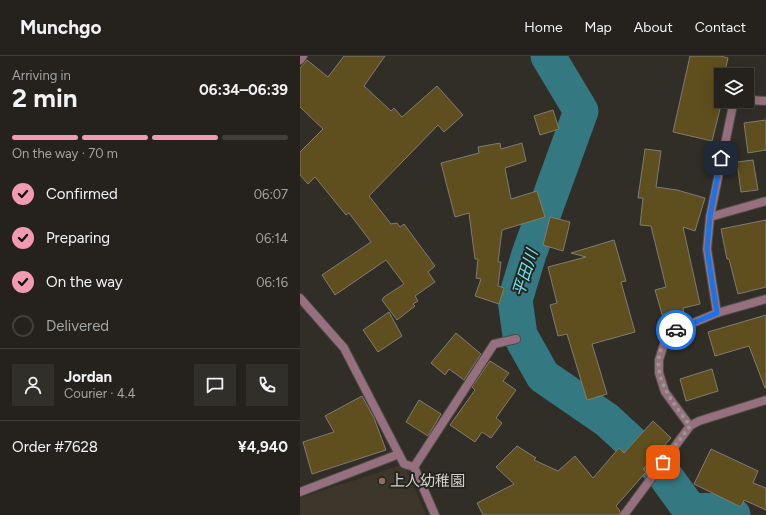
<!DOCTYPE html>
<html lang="en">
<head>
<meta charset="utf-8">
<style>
  :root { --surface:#25221d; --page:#312f2a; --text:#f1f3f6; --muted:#a3a4a4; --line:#423f3b; --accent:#f19ab2 }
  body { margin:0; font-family:Figtree,"Noto Sans JP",sans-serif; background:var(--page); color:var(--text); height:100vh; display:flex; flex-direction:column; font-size:15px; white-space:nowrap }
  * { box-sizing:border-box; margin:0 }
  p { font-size:13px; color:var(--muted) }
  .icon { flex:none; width:22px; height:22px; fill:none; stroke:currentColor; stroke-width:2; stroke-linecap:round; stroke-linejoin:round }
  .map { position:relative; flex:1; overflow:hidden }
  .panel { display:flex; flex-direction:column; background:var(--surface); width:300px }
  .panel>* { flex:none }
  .fabs { position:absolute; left:414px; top:12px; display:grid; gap:8px }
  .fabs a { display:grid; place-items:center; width:40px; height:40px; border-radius:0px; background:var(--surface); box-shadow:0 4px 16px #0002,0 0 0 1px var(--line); font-size:20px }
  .pin { position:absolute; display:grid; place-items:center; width:34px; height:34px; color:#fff; margin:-17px; border-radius:8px; box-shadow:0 2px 6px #0006 }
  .courier { position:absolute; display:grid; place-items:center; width:40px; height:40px; margin:-20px; border:3px solid #1a73e8; border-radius:50%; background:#fff; color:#222; box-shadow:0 1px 5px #0007 }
  .headline em { font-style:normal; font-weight:700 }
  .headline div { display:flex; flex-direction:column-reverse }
  .headline { display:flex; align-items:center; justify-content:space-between; height:68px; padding:0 12px }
  h1 { font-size:26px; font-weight:700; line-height:30px }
  .bar { display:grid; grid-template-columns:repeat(4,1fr); gap:6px 4px; align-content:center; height:48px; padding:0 12px }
  .bar i { height:5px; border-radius:3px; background:var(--line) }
  .bar .current { background:var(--accent) }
  .bar p { grid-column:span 4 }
  .line { display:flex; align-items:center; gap:10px; padding:0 12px; border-top:1px solid var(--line) }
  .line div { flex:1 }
  .round { display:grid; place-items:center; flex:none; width:42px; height:42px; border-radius:0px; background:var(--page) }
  ol { padding:0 12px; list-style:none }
  li { display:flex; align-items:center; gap:12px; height:44px }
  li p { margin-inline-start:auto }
  li .icon { padding:4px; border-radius:50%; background:var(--accent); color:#111; stroke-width:4 }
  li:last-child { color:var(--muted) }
  li i { width:22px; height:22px; border:2px solid var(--line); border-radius:50% }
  header { display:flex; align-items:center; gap:24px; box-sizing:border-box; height:56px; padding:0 20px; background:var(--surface); border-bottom:1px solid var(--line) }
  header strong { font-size:19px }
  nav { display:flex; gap:22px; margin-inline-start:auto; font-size:14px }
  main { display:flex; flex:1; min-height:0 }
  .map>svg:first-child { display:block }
</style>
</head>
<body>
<header>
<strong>Munchgo</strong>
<nav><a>Home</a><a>Map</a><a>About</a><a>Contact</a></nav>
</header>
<main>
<section class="panel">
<div class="headline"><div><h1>2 min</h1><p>Arriving in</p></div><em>06:34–06:39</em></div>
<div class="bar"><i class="current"></i><i class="current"></i><i class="current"></i><i></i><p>On the way · 70 m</p></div>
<ol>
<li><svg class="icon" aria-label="check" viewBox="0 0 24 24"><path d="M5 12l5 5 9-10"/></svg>Confirmed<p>06:07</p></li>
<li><svg class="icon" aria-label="check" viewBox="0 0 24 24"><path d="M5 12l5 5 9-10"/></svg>Preparing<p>06:14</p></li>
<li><svg class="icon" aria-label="check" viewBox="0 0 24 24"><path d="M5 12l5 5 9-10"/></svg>On the way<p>06:16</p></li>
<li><i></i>Delivered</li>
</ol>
<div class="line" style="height:72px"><a class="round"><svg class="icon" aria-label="person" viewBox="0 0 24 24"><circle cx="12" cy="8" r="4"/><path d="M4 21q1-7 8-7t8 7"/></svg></a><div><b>Jordan</b><p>Courier · 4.4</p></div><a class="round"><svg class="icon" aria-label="chat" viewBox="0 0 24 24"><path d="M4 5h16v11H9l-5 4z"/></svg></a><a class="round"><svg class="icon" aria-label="phone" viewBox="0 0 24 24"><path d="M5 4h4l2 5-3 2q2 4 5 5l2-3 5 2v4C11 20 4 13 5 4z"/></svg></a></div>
<div class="line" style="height:52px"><div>Order #7628</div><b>¥4,940</b></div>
</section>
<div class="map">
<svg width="466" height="459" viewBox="0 0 466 459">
  <rect width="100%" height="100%" fill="#312e27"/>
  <!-- built -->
  <polygon fill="#3c372a" points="104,408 126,459 0,459 0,442"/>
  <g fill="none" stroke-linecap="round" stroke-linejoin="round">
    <!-- river -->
    <polyline stroke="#347882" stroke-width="35" points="248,0 281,55 229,198 215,244 220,279 243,320 307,364 361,414 390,454 420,455 433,459"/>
  </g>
  <!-- building -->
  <g fill="#5f4f1e" stroke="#7f7c74">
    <polygon points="44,0 85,0 64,30 91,55 94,52 102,61 137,30 163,59 144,76 138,69 69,140 91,168 97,167 100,171 104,168 135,210 128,216 135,226 115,240 118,245 113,248 115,250 97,264 82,244 84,241 104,228 86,204 35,239 22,219 71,186 49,157 46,159 15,121 8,128 0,119 0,96 23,73 0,51 0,12 7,4 28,21"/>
    <polygon points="390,0 420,0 428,2 424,19 421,19 421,32 418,45 422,45 412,85 373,76"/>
    <polygon points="253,54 259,73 240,79 234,60"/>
    <polygon points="466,64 466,94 448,97 444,67"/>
    <polygon points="200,87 201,93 222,87 226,105 205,112 211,143 237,135 245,161 202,174 198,206 201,206 198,230 204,232 199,248 175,240 181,223 176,222 178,203 175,203 169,157 155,161 141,107 179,97 178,91"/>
    <polygon points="345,93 361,95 356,131 377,134 405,142 395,175 383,171 400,248 383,252 384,259 364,265 355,234 366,231 351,170 340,169 343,142 338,142"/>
    <polygon points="453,104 458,134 441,136 437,106"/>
    <polygon points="250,161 270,166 263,195 243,189"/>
    <polygon points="466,164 466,231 438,238 429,203 427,203 421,173"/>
    <polygon points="314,184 326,225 321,226 335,276 292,288 307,338 287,344 267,278 258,280 250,249 257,247 248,211 286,201 271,197"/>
    <polygon points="89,256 102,280 78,296 63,274"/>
    <polygon points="466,259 466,332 465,332 449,290 415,300 408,276"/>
    <polygon points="156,277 181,298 164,324 149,313 145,319 131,307"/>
    <polygon points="190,305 209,317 203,325 216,334 196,362 202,367 191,382 182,376 175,386 150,369 175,334 172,331"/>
    <polygon points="412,313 418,335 386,345 380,323"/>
    <polygon points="62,340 74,362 86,394 12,418 3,386 34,376 25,360"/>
    <polygon points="119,344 141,358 128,380 106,366"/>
    <polygon points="353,365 371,382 343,413 346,416 316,450 320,455 319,459 183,459 177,447 214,428 196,411 217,390 236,402 234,404 258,415 275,400 293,422 319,392 324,397"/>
    <polygon points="411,393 458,415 453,427 466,432 466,454 444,444 441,451 394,428"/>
  </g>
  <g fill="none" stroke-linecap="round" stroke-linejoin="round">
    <!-- street casing -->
    <g stroke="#4e4b45" stroke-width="10">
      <g id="street">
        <polyline points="0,4 3,0"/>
        <polyline points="410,161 466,145"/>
        <polyline points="0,242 44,292 104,408 114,411 135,459"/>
        <polyline points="417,257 407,193 410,161 433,49 451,44 466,45"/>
        <polyline points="390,370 365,336 359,317 359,304 365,285 376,274 417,257 466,243"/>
        <polyline points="114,411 194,288 216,283"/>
        <polyline points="0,436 99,398"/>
        <polyline points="324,459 390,370 399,365 466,344"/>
      </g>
    </g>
    <!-- street -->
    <use href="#street" stroke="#96707e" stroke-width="8"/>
  </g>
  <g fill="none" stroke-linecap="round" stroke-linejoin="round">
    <!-- done -->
    <path stroke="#9a9893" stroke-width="4" stroke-dasharray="0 7.2" d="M 363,406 L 390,370 C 373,346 346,316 365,285 C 367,281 373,277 376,274"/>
    <!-- route -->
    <polyline stroke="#1a73e8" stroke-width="5" points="376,274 417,257 407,193 410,160 421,102"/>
  </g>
  <!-- markers -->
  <circle fill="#8d6e63" stroke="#27241d" stroke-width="1.5" cx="82" cy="425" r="4"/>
  <g text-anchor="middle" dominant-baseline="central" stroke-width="4" stroke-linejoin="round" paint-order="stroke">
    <!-- poi labels -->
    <g font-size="15" fill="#d3d1cd" stroke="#27241d" text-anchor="start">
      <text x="90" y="425">上人幼稚園</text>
    </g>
    <!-- water labels -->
    <g font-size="16" font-style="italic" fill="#66eafc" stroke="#27241d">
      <text transform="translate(225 217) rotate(-72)">平田川</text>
    </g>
  </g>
</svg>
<div class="fabs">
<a><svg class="icon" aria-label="layers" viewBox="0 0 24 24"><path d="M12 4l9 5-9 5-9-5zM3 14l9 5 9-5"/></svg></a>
</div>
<div class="pin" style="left:363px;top:406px;background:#ea580c"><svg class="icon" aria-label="bag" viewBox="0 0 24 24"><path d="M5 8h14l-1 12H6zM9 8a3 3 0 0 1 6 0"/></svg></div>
<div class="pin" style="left:421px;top:102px;background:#1f2937"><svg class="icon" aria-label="home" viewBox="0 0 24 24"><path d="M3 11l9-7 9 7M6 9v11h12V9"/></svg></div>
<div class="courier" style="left:376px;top:274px"><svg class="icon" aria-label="car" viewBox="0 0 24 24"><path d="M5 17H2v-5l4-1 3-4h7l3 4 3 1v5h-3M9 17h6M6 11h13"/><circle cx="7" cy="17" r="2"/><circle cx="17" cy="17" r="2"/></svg></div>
</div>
</main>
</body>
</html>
